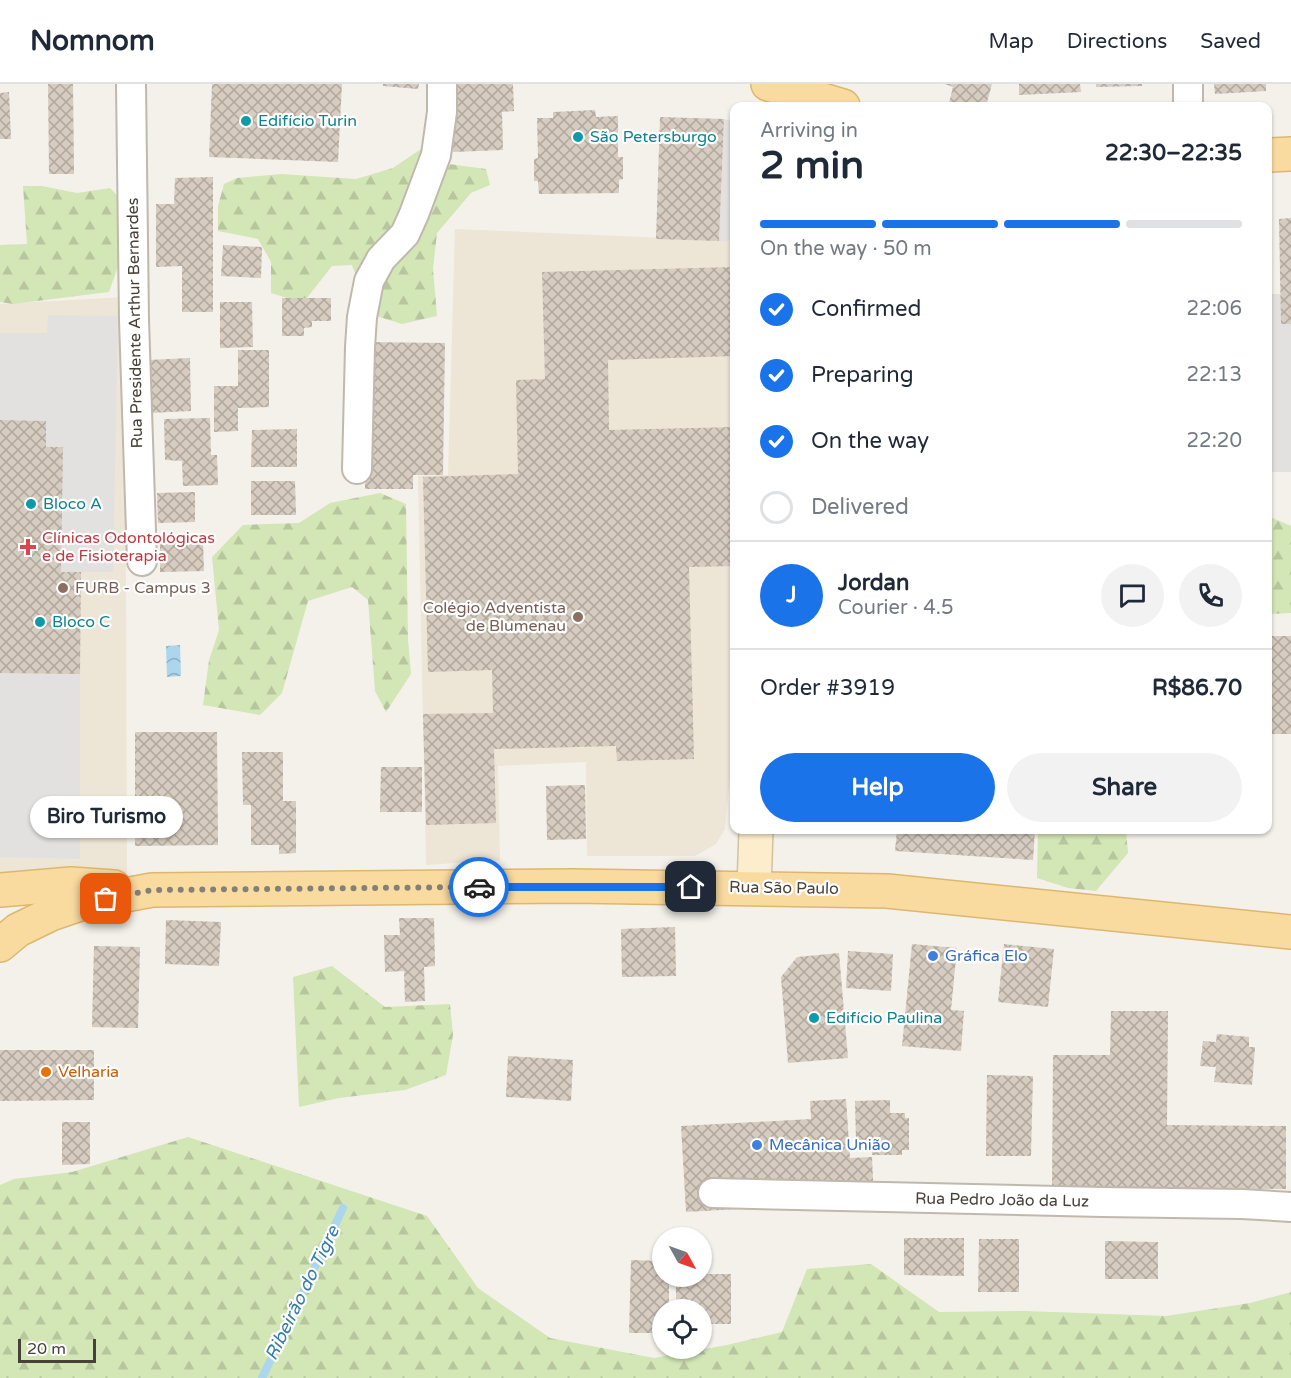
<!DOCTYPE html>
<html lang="en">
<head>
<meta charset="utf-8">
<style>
  :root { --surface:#fff; --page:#f2f2f3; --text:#1f2937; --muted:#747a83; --line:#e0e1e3; --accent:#1a73e8 }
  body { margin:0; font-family:"Varela Round",sans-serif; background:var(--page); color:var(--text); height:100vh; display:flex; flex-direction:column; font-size:22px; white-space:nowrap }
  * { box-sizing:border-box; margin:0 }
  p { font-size:20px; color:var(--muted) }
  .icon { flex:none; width:33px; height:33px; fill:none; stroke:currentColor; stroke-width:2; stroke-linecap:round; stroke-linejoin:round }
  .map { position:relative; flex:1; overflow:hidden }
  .drawer { position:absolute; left:730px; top:18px; width:542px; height:732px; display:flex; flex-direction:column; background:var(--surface); border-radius:12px; box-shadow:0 2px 4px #0004 }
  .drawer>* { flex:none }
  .needle { width:39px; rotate:130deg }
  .buttons { position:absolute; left:652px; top:1143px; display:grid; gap:12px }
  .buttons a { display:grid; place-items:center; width:60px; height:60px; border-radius:50%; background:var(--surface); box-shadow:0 2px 4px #0004; font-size:30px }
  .scale { position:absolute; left:18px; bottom:15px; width:78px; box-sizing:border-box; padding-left:6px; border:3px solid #484139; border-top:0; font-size:16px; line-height:21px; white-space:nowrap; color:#484139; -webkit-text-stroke:4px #fff; paint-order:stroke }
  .pin { position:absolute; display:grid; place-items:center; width:51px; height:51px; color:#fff; margin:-26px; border-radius:12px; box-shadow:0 3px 9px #0006 }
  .courier { position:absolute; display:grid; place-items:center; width:60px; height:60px; margin:-30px; border:4px solid #1a73e8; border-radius:50%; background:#fff; color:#222; box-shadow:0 2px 8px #0007 }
  .bubble { position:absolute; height:42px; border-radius:21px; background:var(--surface); box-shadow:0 2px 4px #0004; font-size:20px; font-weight:700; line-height:42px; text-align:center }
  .head em { font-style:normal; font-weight:700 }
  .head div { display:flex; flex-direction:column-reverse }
  .head { display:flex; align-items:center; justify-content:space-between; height:102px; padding:0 30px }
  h1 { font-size:39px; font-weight:700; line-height:45px }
  .bar { display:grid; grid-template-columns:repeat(4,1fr); gap:9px 6px; align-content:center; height:72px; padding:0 30px }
  .bar i { height:8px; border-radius:4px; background:var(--line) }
  .bar .selected { background:var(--accent) }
  .bar p { grid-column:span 4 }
  .line { display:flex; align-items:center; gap:15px; padding:0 30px; border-top:2px solid var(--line) }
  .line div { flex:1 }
  .round { display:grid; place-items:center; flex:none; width:63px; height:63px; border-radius:32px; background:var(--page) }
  ol { padding:0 30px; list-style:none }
  li { display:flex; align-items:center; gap:18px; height:66px }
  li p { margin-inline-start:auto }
  li .icon { padding:6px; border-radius:50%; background:var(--accent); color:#fff; stroke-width:4 }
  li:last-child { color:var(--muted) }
  li i { width:33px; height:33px; border:3px solid var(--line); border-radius:50% }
  .button { display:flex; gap:12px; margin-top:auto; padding:12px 30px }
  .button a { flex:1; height:69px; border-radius:36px; background:var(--accent); color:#fff; font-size:24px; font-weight:700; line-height:69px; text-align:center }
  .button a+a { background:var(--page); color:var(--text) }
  header { display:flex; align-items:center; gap:36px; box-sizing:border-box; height:84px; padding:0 30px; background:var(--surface); border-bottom:2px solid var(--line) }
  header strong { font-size:28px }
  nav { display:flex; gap:33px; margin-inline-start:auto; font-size:21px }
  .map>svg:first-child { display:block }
</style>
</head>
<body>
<header>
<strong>Nomnom</strong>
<nav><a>Map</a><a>Directions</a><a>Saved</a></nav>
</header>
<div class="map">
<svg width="1291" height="1294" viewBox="0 0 1291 1294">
  <defs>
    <pattern id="forest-firs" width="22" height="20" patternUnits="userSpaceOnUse" patternTransform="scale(1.5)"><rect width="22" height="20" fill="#d3e6b6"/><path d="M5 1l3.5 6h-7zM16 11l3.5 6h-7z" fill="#b7c69d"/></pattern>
    <pattern id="water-waves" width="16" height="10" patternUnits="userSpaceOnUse" patternTransform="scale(1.5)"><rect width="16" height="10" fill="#abd6ed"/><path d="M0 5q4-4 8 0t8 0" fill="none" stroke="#8dafc1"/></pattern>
    <pattern id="building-cross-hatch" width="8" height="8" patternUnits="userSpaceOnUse" patternTransform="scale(1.5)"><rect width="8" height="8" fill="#d6ccc0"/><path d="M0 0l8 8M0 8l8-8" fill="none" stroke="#b0a79d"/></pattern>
  </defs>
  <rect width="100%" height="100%" fill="#f4f1eb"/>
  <!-- education -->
  <g fill="#ede5d5">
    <polygon points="455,145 735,157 735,675 731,683 725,745 716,760 695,772 587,772 586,678 498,682 500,776 426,781 418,392 448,391"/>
    <polygon points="125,213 127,789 0,789 0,220"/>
  </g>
  <!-- forest -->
  <g fill="url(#forest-firs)">
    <polygon points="440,52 449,80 486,85 490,101 471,109 437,149 433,185 437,232 402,240 370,230 352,181 332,182 303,219 271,209 271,178 258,155 218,147 218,122 224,100 237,94 281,90 356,95 393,84"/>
    <polygon points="23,102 42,102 77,109 110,104 117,111 121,130 117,149 120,177 109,208 13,220 0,218 0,161 27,160"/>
    <polygon points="380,409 406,420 408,555 411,590 386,628 375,607 368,516 352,503 308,517 282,609 260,631 203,621 209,576 219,546 212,473 243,441 299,439 330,419"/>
    <polygon points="1268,432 1291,442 1291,529 1268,530"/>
    <polygon points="1038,746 1126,746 1128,769 1096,807 1068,804 1037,794"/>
    <polygon points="332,882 385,923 450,920 453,951 446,991 405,1006 339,1014 299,1023 293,893"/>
    <polygon points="188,1053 427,1132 478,1204 550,1254 654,1274 727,1261 782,1248 807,1185 871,1180 939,1228 1025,1227 1166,1232 1250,1219 1291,1208 1291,1294 0,1294 0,1101 14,1095 72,1088"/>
  </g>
  <!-- parking -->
  <g fill="#e3e1df">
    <polygon points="724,35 735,38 735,157 719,157"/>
    <polygon points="1268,210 1281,210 1282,240 1291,240 1291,388 1268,388"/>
    <polygon points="48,231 118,232 113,488 61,488 46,363 46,337 0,336 0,249 47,249"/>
    <polygon points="0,589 80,590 80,775 0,773"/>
  </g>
  <!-- water -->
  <polygon fill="url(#water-waves)" points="180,561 181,592 167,593 166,562"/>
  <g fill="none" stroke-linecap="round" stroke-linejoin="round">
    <!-- stream -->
    <polyline stroke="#abd6ed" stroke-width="8" points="262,1294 343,1124"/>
  </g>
  <!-- building -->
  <g fill="url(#building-cross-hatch)">
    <polygon points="48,0 73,0 74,90 49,90"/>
    <polygon points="212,0 342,0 338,78 209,73"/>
    <polygon points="383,0 419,0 418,5 383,2"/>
    <polygon points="451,0 513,0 514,27 502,28 503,66 453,68"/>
    <polygon points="945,0 992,0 986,22 964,22 949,19 953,3"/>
    <polygon points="1019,0 1080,0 1081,8 1019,11"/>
    <polygon points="1096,0 1142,0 1142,2 1096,3"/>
    <polygon points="1214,0 1266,0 1266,7 1215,10"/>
    <polygon points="9,8 11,55 0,55 0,9"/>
    <polygon points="595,26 596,33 618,32 618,73 623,73 623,95 619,96 619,109 539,110 538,97 534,97 534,75 538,74 537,34 553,34 553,28"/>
    <polygon points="660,33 724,35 719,157 656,155"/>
    <polygon points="213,93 213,228 182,228 182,182 156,183 156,120 174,120 175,94"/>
    <polygon points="1291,134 1291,240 1281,240 1279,135"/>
    <polygon points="223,161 262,163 261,194 221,192"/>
    <polygon points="735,183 735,272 608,276 609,346 735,343 735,482 689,483 694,675 617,677 616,662 494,665 496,739 426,741 423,630 493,629 492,586 428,588 423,393 518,390 516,296 545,295 542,188"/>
    <polygon points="282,214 331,214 331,237 312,237 312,243 304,244 304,252 282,252"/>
    <polygon points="220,218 252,218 253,263 220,264"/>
    <polygon points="367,258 445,259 443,391 413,391 413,405 365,405"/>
    <polygon points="238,266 269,266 269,323 238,324 238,347 214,348 214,302 238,302"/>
    <polygon points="190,274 191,327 150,329 148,276"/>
    <polygon points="210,334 211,371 217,371 218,401 183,402 182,377 165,376 164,335"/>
    <polygon points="0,336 46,337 46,363 63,363 61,488 81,488 80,590 0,589"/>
    <polygon points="297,345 297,383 251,383 252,346"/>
    <polygon points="251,397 295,397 296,431 251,431"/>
    <polygon points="195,408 195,438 158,439 157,409"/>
    <polygon points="203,456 204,487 160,488 160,457"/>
    <rect x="1268" y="552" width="23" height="98"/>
    <polygon points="135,648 217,648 218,761 135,762"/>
    <polygon points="242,668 283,668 283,717 296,717 296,769 279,770 279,761 251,761 251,721 243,721"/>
    <polygon points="381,683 422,683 422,728 380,728"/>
    <polygon points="585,701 586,755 547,756 546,702"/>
    <polygon points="897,746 1035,746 1033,776 895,767"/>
    <rect x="1127" y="746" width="97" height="4"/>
    <polygon points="399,834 434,834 435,882 424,883 425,917 405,918 404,887 385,888 384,851 400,851"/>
    <polygon points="166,836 221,838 219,882 165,880"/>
    <polygon points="675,843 676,892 622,893 621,845"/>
    <polygon points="912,860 957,864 951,926 964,927 961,967 902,962"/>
    <polygon points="1004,860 1054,865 1048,923 998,918"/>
    <polygon points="94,862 140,863 138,944 92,943"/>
    <polygon points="848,867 893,870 891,907 846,904"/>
    <polygon points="839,869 848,974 788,979 781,893 797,873"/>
    <polygon points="1111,927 1168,927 1167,1041 1286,1042 1286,1105 1052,1103 1053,971 1110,971"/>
    <polygon points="1217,950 1249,953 1249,963 1255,963 1252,1001 1214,998 1216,983 1200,982 1203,957 1216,958"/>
    <polygon points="0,966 94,966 94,1016 0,1017"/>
    <polygon points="508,972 573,976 571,1017 506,1013"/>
    <polygon points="987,991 1033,992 1031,1072 986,1072"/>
    <polygon points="846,1015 850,1074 872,1073 874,1117 686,1128 681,1042 811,1035 810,1017"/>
    <polygon points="890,1016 890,1029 905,1029 905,1034 909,1034 909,1066 902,1066 902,1071 872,1071 872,1058 856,1058 855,1017"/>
    <polygon points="62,1038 90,1038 90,1080 62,1081"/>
    <polygon points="904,1154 964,1154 964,1192 904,1191"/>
    <polygon points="979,1155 1019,1155 1019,1208 978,1208"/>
    <polygon points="1105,1157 1158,1158 1158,1195 1105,1195"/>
    <polygon points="631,1176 663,1177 663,1192 669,1192 669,1226 663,1226 663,1249 629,1249"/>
    <polygon points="702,1190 731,1190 731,1240 702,1240 702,1226 676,1226 676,1192 702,1192"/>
  </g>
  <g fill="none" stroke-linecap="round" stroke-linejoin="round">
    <!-- street casing -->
    <g stroke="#c0b8ad" stroke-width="32">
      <g id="street">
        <polyline points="131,0 134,236 142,477"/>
        <polyline points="1188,0 1188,22"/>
        <polyline points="357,385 360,263 362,233 369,197 381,175 405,150 414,130 436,71 442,28 442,0"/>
        <polyline points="713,1109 1102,1118 1242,1120 1291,1123"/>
      </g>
    </g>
    <!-- secondary casing -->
    <g stroke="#d2c19d" stroke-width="36">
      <polyline id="secondary" points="754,804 756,746"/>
    </g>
    <!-- primary casing -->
    <g stroke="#deb76f" stroke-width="36">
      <g id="primary">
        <polyline points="768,0 843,22"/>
        <polyline points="1268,71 1291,70"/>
        <polyline points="0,806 71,800 114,803"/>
        <polyline points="0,861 18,846 51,830 83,819 152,806 573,802 887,807 1291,848"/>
      </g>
    </g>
    <!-- street -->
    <use href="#street" stroke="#fff" stroke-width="28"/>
    <!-- secondary -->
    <use href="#secondary" stroke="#fceecd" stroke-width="33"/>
    <!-- primary -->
    <use href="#primary" stroke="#f9da9f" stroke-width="33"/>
  </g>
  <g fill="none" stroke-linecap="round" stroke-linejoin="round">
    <!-- done -->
    <polyline stroke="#847f77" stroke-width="6" stroke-dasharray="0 10.8" points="106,815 152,806 479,803"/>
    <!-- route -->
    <polyline stroke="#1a73e8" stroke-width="8" points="479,803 691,803"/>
  </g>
  <!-- markers -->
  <g fill="#0f9aa8" stroke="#fff" stroke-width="2">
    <circle cx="246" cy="37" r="6"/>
    <circle cx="578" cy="53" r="6"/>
    <circle cx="31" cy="420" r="6"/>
    <circle cx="40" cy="538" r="6"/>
    <circle cx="814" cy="934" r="6"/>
  </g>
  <path fill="#e0444e" stroke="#fff" stroke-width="2" d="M25 454h6v6h6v6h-6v6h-6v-6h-6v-6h6z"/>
  <g fill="#8d6e63" stroke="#fff" stroke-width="2">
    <circle cx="63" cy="504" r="6"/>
    <circle cx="578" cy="533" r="6"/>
  </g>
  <g fill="#3f7fe0" stroke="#fff" stroke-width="2">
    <circle cx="933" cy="872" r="6"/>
    <circle cx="757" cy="1061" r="6"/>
  </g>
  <circle fill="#e8710a" stroke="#fff" stroke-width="2" cx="46" cy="988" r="6"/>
  <g text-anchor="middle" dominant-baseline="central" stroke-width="4.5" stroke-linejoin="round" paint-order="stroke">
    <!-- culture labels -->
    <g font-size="16" fill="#0d838f" stroke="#fff" text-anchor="start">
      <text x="258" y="37">Edifício Turin</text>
      <text x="590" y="53">São Petersburgo</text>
      <text x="43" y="420">Bloco A</text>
      <text x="52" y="538">Bloco C</text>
      <text x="826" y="934">Edifício Paulina</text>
    </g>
    <!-- street labels -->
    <g font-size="16" fill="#484139" stroke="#fff">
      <text transform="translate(135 239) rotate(-91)">Rua Presidente Arthur Bernardes</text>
      <text transform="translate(784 804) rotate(1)">Rua São Paulo</text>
      <text transform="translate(1002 1116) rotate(1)">Rua Pedro João da Luz</text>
    </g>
    <!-- health labels -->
    <g font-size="16" fill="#be3a42" stroke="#fff" text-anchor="start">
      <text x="42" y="454">Clínicas Odontológicas<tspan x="42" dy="18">e de Fisioterapia</tspan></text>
    </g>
    <!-- education labels -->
    <g font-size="16" fill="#785e54" stroke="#fff" text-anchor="start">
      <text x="75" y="504">FURB - Campus 3</text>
      <text x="566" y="524" text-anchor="end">Colégio Adventista<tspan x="566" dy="18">de Blumenau</tspan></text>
    </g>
    <!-- shop labels -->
    <g font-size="16" fill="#366cbe" stroke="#fff" text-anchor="start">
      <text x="945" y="872">Gráfica Elo</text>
      <text x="769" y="1061">Mecânica União</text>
    </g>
    <!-- food labels -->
    <g font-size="16" fill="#c56008" stroke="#fff" text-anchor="start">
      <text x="58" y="988">Velharia</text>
    </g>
    <!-- water labels -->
    <g font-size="18" font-style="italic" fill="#357da7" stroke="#fff">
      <text transform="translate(302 1209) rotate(-64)">Ribeirão do Tigre</text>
    </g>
  </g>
</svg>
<div class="buttons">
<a><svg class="needle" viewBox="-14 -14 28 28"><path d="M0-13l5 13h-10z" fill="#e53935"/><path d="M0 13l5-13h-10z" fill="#747a83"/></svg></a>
<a><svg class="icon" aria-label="locate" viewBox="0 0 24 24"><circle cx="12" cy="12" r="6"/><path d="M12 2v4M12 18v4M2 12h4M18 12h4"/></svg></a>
</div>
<div class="scale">20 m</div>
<div class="pin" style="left:106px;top:815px;background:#ea580c"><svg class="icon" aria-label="bag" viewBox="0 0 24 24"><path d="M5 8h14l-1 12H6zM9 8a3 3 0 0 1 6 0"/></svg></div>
<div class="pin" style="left:691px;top:803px;background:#1f2937"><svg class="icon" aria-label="home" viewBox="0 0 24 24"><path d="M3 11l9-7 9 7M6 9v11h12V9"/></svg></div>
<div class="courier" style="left:479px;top:803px"><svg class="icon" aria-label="car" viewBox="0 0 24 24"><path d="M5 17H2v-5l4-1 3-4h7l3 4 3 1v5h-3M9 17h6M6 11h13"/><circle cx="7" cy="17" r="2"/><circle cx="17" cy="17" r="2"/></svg></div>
<div class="bubble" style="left:30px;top:712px;width:153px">Biro Turismo</div>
<section class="drawer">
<div class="head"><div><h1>2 min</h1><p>Arriving in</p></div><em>22:30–22:35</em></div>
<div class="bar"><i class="selected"></i><i class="selected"></i><i class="selected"></i><i></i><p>On the way · 50 m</p></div>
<ol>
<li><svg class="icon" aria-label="check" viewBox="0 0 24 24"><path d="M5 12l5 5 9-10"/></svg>Confirmed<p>22:06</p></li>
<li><svg class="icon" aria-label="check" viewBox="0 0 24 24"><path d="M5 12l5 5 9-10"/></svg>Preparing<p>22:13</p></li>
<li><svg class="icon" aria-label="check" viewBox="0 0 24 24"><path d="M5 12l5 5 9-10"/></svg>On the way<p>22:20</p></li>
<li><i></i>Delivered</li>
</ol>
<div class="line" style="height:108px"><b class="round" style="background:var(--accent);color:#fff">J</b><div><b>Jordan</b><p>Courier · 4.5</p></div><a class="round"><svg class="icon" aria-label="chat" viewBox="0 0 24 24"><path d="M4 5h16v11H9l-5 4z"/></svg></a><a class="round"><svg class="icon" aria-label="phone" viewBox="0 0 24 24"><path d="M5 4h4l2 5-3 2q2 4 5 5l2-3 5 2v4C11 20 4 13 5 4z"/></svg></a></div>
<div class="line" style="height:78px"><div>Order #3919</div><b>R$86.70</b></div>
<div class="button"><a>Help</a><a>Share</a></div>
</section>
</div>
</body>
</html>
